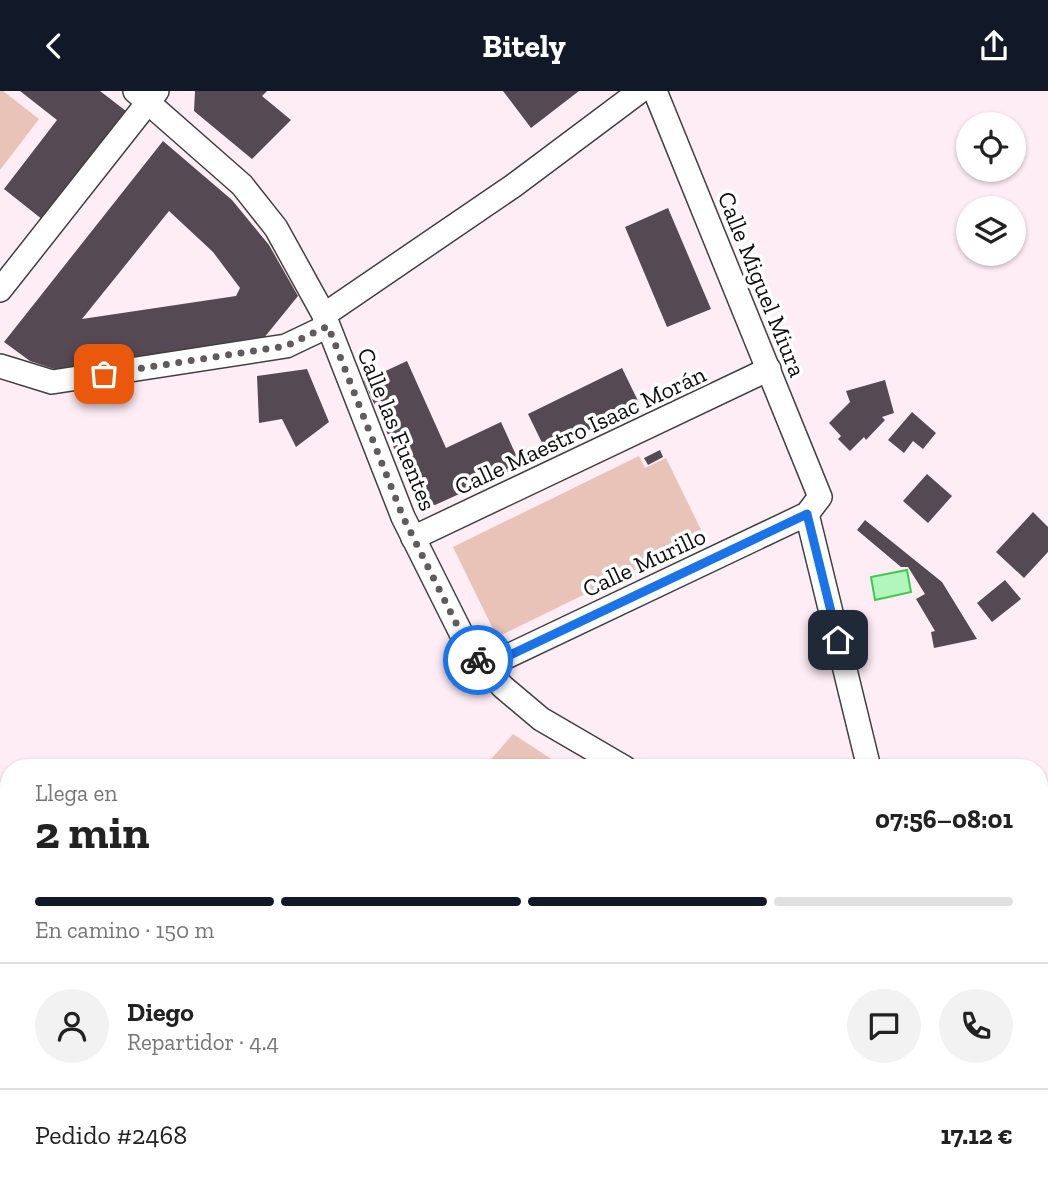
<!DOCTYPE html>
<html lang="es">
<head>
<meta charset="utf-8">
<style>
  :root { --surface:#fff; --page:#f2f2f2; --text:#222; --muted:#767676; --line:#e0e0e0; --accent:#111827 }
  body { margin:0; font-family:"Zilla Slab",serif; background:var(--page); color:var(--text); height:100vh; display:flex; flex-direction:column; font-size:26px; white-space:nowrap }
  * { box-sizing:border-box; margin:0 }
  p { font-size:23px; color:var(--muted) }
  .icon { flex:none; width:38px; height:38px; fill:none; stroke:currentColor; stroke-width:2; stroke-linecap:round; stroke-linejoin:round }
  .map { position:relative; flex:1; overflow:hidden }
  .panel { position:absolute; left:0px; top:668px; width:1048px; height:436px; display:flex; flex-direction:column; background:var(--surface); border-radius:28px 28px 0 0; box-shadow:0 2px 5px #0004 }
  .panel>* { flex:none }
  .controls { position:absolute; left:956px; top:21px; display:grid; gap:14px }
  .controls a { display:grid; place-items:center; width:70px; height:70px; border-radius:50%; background:var(--surface); box-shadow:0 2px 5px #0004; font-size:35px }
  .pin { position:absolute; display:grid; place-items:center; width:60px; height:60px; color:#fff; margin:-30px; border-radius:14px; box-shadow:0 4px 10px #0006 }
  .courier { position:absolute; display:grid; place-items:center; width:70px; height:70px; margin:-35px; border:5px solid #1a73e8; border-radius:50%; background:#fff; color:#222; box-shadow:0 2px 9px #0007 }
  .summary em { font-style:normal; font-weight:700 }
  .summary div { display:flex; flex-direction:column-reverse }
  .summary { display:flex; align-items:center; justify-content:space-between; height:119px; padding:0 35px }
  h1 { font-size:46px; font-weight:700; line-height:52px }
  .bar { display:grid; grid-template-columns:repeat(4,1fr); gap:10px 7px; align-content:center; height:84px; padding:0 35px }
  .bar i { height:9px; border-radius:5px; background:var(--line) }
  .bar .current { background:var(--accent) }
  .bar p { grid-column:span 4 }
  .line { display:flex; align-items:center; gap:18px; padding:0 35px; border-top:2px solid var(--line) }
  .line div { flex:1 }
  .round { display:grid; place-items:center; flex:none; width:74px; height:74px; border-radius:37px; background:var(--page) }
  header { display:flex; justify-content:space-between; align-items:center; height:91px; padding:0 35px; background:var(--accent); color:#fff; font-size:32px; font-weight:700 }
  .map>svg:first-child { display:block }
</style>
</head>
<body>
<header><svg class="icon" aria-label="back" viewBox="0 0 24 24"><path d="M15 5l-7 7 7 7"/></svg>Bitely<svg class="icon" aria-label="share" viewBox="0 0 24 24"><path d="M12 15V3M7 8l5-5 5 5M5 13v7h14v-7"/></svg></header>
<div class="map">
<svg width="1048" height="1104" viewBox="0 0 1048 1104">
  <rect width="100%" height="100%" fill="#ffedf5"/>
  <!-- green -->
  <g fill="#e9c3b7">
    <polygon points="0,0 3,0 39,28 0,79"/>
    <polygon points="639,365 645,377 666,367 704,445 497,546 453,456"/>
    <polygon points="513,643 565,677 485,677 485,675"/>
  </g>
  <!-- pitch -->
  <g fill="#f0cdc9">
    <polygon points="378,1096 490,1096 466,1104 381,1104"/>
    <polygon points="843,1096 953,1096 962,1104 852,1104"/>
  </g>
  <!-- water -->
  <polygon fill="#b2f6bb" stroke="#39cc51" stroke-width="2" points="907,479 911,501 875,509 871,486"/>
  <!-- building -->
  <g fill="#554953" fill-rule="evenodd">
    <polygon points="20,0 100,0 126,20 43,129 4,98 57,29"/>
    <polygon points="195,0 267,0 262,5 291,29 252,68 194,20"/>
    <polygon points="503,0 579,0 531,37"/>
    <path d="M 163,50 L 232,109 L 269,154 L 298,205 L 259,253 L 63,281 L 30,270 L 4,251 ZM 169,120 L 213,161 L 240,197 L 236,205 L 82,228 Z"/>
    <polygon points="668,117 711,218 667,236 625,136"/>
    <polygon points="407,270 446,357 501,331 521,375 435,414 418,411 364,290"/>
    <polygon points="622,277 640,314 546,360 528,323"/>
    <polygon points="307,278 329,331 296,356 282,328 259,332 257,285"/>
    <polygon points="885,289 894,322 882,326 885,329 866,349 864,346 850,360 838,348 841,345 829,332 850,311 846,300"/>
    <polygon points="912,321 936,342 923,358 913,350 904,362 888,349"/>
    <polygon points="660,359 663,366 648,374 644,367"/>
    <polygon points="927,383 952,405 928,432 903,410"/>
    <polygon points="1033,421 1048,436 1048,461 1024,487 996,461"/>
    <polygon points="865,429 942,491 977,548 934,557 931,541 935,540 916,508 925,503 908,476 901,476 857,439"/>
    <polygon points="1005,489 1021,508 992,531 977,512"/>
    <polygon points="1040,945 1048,953 1048,1005 1040,998"/>
  </g>
  <g fill="none" stroke-linecap="round" stroke-linejoin="round">
    <!-- minor casing -->
    <g stroke="#404040" stroke-width="26">
      <g id="minor">
        <polyline points="135,0 242,94 276,137 324,224 403,426 470,560 503,596 541,628 625,677"/>
        <polyline points="0,199 157,0"/>
        <polyline points="324,224 513,95 640,0"/>
        <polyline points="0,275 52,291 286,255 328,235"/>
        <polyline points="807,423 869,677"/>
        <polyline points="413,447 769,278"/>
        <polyline points="485,576 807,423 820,406 655,0"/>
        <polyline points="1040,761 1048,758"/>
        <polyline points="1040,888 1048,896"/>
        <polyline points="627,1096 631,1104"/>
        <polyline points="547,1104 570,1096"/>
      </g>
    </g>
    <!-- minor -->
    <use href="#minor" stroke="#fff" stroke-width="23"/>
  </g>
  <g fill="none" stroke-linecap="round" stroke-linejoin="round">
    <!-- done -->
    <polyline stroke="#625b5e" stroke-width="7" stroke-dasharray="0 12.6" points="104,283 286,255 328,235 403,426 470,560 478,569"/>
    <!-- route -->
    <polyline stroke="#1a73e8" stroke-width="9" points="478,569 485,576 807,423 838,549"/>
  </g>
  <g text-anchor="middle" dominant-baseline="central" stroke-width="7" stroke-linejoin="round" paint-order="stroke">
    <!-- street labels -->
    <g font-size="24" fill="#0d0d0d" stroke="#fff">
      <text transform="translate(762 193) rotate(68)">Calle Miguel Miura</text>
      <text transform="translate(397 338) rotate(68)">Calle las Fuentes</text>
      <text transform="translate(580 339) rotate(-25)">Calle Maestro Isaac Morán</text>
      <text transform="translate(644 471) rotate(-25)">Calle Murillo</text>
    </g>
  </g>
</svg>
<div class="controls">
<a><svg class="icon" aria-label="locate" viewBox="0 0 24 24"><circle cx="12" cy="12" r="6"/><path d="M12 2v4M12 18v4M2 12h4M18 12h4"/></svg></a>
<a><svg class="icon" aria-label="layers" viewBox="0 0 24 24"><path d="M12 4l9 5-9 5-9-5zM3 14l9 5 9-5"/></svg></a>
</div>
<div class="pin" style="left:104px;top:283px;background:#ea580c"><svg class="icon" aria-label="bag" viewBox="0 0 24 24"><path d="M5 8h14l-1 12H6zM9 8a3 3 0 0 1 6 0"/></svg></div>
<div class="pin" style="left:838px;top:549px;background:#1f2937"><svg class="icon" aria-label="home" viewBox="0 0 24 24"><path d="M3 11l9-7 9 7M6 9v11h12V9"/></svg></div>
<div class="courier" style="left:478px;top:569px"><svg class="icon" aria-label="bike" viewBox="0 0 24 24"><circle cx="6" cy="16" r="4"/><circle cx="18" cy="16" r="4"/><path d="M6 16l4-8h5l3 8M10 8l3 8H6M13 5h3"/></svg></div>
<section class="panel">
<div class="summary"><div><h1>2 min</h1><p>Llega en</p></div><em>07:56–08:01</em></div>
<div class="bar"><i class="current"></i><i class="current"></i><i class="current"></i><i></i><p>En camino · 150 m</p></div>
<div class="line" style="height:126px"><a class="round"><svg class="icon" aria-label="person" viewBox="0 0 24 24"><circle cx="12" cy="8" r="4"/><path d="M4 21q1-7 8-7t8 7"/></svg></a><div><b>Diego</b><p>Repartidor · 4.4</p></div><a class="round"><svg class="icon" aria-label="chat" viewBox="0 0 24 24"><path d="M4 5h16v11H9l-5 4z"/></svg></a><a class="round"><svg class="icon" aria-label="phone" viewBox="0 0 24 24"><path d="M5 4h4l2 5-3 2q2 4 5 5l2-3 5 2v4C11 20 4 13 5 4z"/></svg></a></div>
<div class="line" style="height:91px"><div>Pedido #2468</div><b>17.12 €</b></div>
</section>
</div>
</body>
</html>
